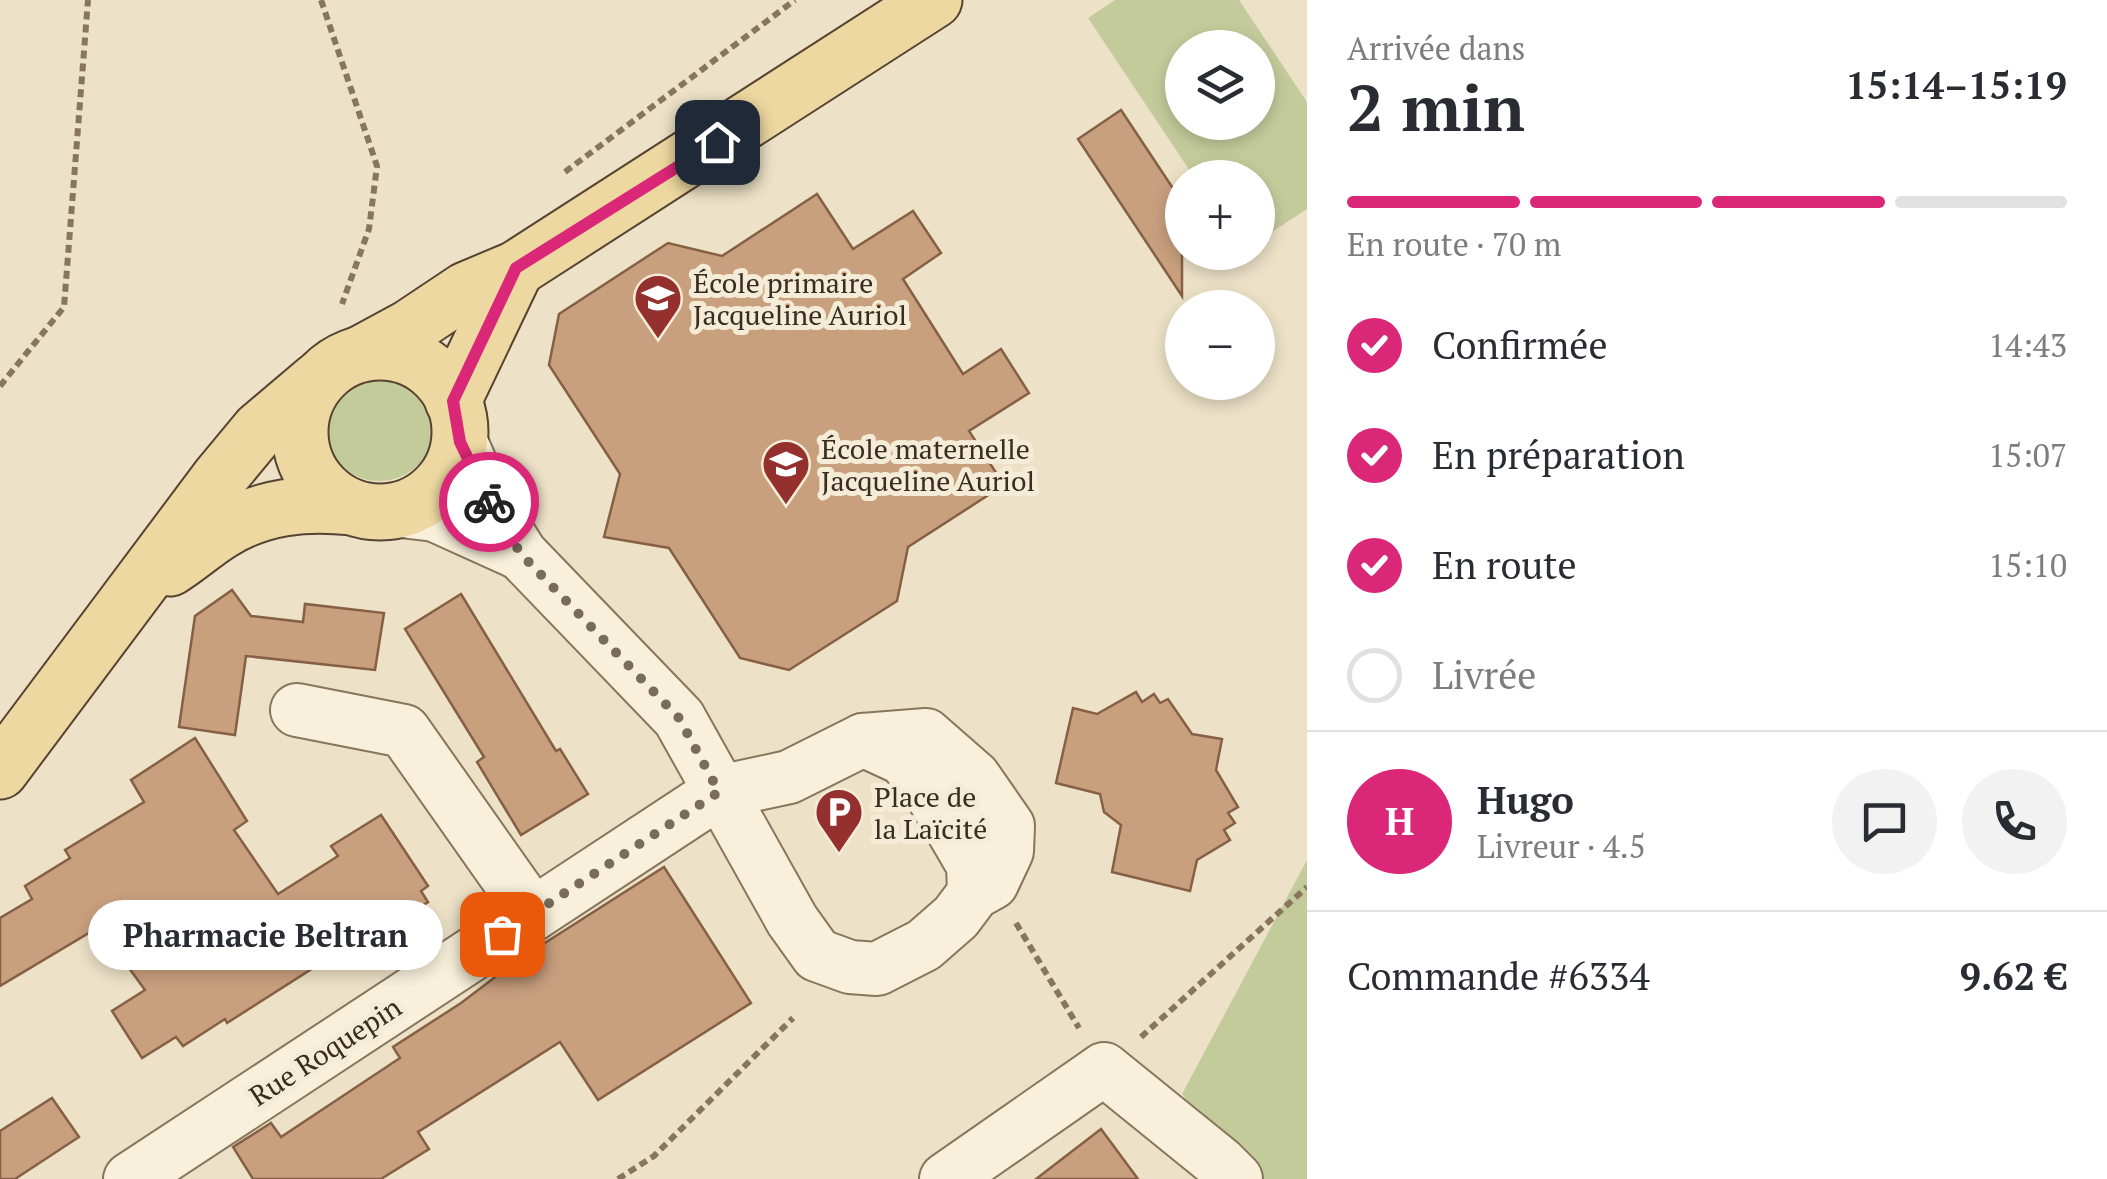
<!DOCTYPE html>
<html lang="fr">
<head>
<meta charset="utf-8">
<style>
  :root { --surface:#fff; --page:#f2f2f3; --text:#2b2b33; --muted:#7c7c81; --line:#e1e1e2; --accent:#db2777 }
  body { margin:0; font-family:"PT Serif",serif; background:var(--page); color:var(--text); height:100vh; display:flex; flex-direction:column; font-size:38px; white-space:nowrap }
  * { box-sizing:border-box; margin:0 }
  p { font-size:32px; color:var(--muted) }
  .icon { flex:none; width:55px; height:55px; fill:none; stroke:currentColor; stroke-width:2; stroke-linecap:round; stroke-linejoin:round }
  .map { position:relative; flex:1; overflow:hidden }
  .details { display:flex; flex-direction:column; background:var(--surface); width:800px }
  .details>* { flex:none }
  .buttons { position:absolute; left:1165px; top:30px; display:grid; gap:20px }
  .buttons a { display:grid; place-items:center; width:110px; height:110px; border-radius:50%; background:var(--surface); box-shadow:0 5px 15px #0003; font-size:50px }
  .pin { position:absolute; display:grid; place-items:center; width:85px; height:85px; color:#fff; margin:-42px; border-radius:20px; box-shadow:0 5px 15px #0006 }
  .courier { position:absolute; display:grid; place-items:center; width:100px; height:100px; margin:-50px; border:8px solid #db2777; border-radius:50%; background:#fff; color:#222; box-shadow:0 2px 12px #0007 }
  .bubble { position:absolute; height:70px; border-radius:35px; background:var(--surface); box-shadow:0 5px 15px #0003; font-size:32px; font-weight:800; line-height:70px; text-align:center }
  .headline em { font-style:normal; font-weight:800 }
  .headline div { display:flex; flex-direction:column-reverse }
  .headline { display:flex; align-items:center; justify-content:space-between; height:170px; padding:0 40px }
  h1 { font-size:65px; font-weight:800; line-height:75px }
  .bar { display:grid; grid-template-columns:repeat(4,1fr); gap:15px 10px; align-content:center; height:120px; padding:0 40px }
  .bar i { height:12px; border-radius:8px; background:var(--line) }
  .bar .selected { background:var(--accent) }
  .bar p { grid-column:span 4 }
  .line { display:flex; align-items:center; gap:25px; padding:0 40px; border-top:2px solid var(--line) }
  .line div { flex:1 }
  .round { display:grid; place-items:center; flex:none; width:105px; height:105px; border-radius:52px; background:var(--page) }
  ol { padding:0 40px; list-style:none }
  li { display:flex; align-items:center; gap:30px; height:110px }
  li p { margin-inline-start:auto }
  li .icon { padding:10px; border-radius:50%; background:var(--accent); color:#fff; stroke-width:4 }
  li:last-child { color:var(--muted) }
  li i { width:55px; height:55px; border:5px solid var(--line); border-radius:50% }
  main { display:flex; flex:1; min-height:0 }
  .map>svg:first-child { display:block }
</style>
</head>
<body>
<main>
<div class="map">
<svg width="1307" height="1179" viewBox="0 0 1307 1179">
  <rect width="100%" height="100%" fill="#ede2c7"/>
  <!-- green -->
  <g fill="#c4cb9b" fill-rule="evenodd">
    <path d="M 1115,0 L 1239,0 L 1307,102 L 1307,209 L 1258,241 L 1258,178 L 1194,177 L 1088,18 ZM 1182,48 L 1258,48 L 1258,122 L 1182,122 Z"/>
    <circle cx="379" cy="425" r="56"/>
    <polygon points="1307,860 1307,1179 1249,1179 1182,1094"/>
  </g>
  <!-- building -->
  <g fill="#c9a07e" stroke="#866044" stroke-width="2.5">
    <polygon points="1121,110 1182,202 1182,296 1078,139"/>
    <polygon points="817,194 853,249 913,211 941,253 903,279 963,374 1001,349 1029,393 969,431 1004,485 908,547 897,601 789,670 740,658 669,548 604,537 620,474 549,365 559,314 668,243 722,256"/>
    <polygon points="232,590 251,616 303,622 305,604 384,613 375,670 246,656 235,735 179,727 195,616"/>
    <polygon points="461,594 556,751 560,749 588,794 521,835 477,762 484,757 405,629"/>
    <polygon points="1136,692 1142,702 1154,694 1160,703 1168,699 1192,734 1222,739 1216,770 1238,807 1228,813 1235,823 1224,830 1230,840 1197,860 1190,891 1112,872 1121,825 1104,812 1100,794 1056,783 1073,708 1097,714"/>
    <polygon points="195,738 247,821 234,830 278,894 338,856 331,846 381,815 428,886 421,891 428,902 380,933 376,928 227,1023 225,1019 183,1046 176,1037 142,1058 112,1011 145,990 99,927 0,986 0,918 32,899 25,886 70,858 65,850 144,802 131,780"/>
    <polygon points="664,867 751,1003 598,1100 560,1042 418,1132 429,1149 381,1179 253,1179 233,1147 271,1123 281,1137 400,1058 393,1047 461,1003 515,962"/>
    <polygon points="52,1098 79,1137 15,1179 0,1179 0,1131"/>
    <polygon points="1101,1129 1138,1179 1036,1179"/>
  </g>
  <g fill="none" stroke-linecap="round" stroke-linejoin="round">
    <!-- minor casing -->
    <g stroke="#88755d" stroke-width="56">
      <g id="minor">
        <polyline points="461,442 484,495 521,554 679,718 792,920 817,955 850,967 877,969 924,945 956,917 974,893 992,883 1007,851 1008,826 974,777 926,735 863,740"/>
        <polyline points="393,510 435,515 521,554"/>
        <polyline points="297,710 404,731 533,914"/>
        <polyline points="130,1179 719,792 789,777 863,740 904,759 931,793 973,865 974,893"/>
        <polyline points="946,1179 1104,1069 1220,1163 1236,1179"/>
      </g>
    </g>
    <!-- major casing -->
    <g stroke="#564331" stroke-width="59">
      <g id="major">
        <circle cx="380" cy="432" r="80"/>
        <polyline points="361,354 409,328 466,290 516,269 934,0"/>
        <polyline points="453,401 516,269"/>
        <path d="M 170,568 C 188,557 204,542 222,531 C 262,506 306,502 352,507"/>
        <polyline points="0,771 220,477 259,430 318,380"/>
      </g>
    </g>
    <!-- path -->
    <g stroke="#88755d" stroke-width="6" stroke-dasharray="8 5" stroke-linecap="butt">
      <polyline points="321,0 377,166 369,229 342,304"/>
      <polyline points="565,172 795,0"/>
      <polyline points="0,386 64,307 88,0"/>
      <polyline points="1016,923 1079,1028"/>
      <polyline points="1141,1037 1307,887"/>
      <polyline points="618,1179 654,1156 793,1018"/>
    </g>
    <!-- minor -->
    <use href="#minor" stroke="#f8f0da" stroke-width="52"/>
    <!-- major -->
    <use href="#major" stroke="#eed8a1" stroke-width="55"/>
  </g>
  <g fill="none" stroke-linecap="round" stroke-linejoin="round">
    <!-- done -->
    <polyline stroke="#786c5a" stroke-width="10" stroke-dasharray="0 18" points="489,502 521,554 679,718 719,792 502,934"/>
    <!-- route -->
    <polyline stroke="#db2777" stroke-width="12" points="489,502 460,442 453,401 516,268 717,142"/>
  </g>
  <!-- icons -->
  <defs>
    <g id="school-pin" transform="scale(2.5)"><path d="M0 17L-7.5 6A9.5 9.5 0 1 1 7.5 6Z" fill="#94312f" stroke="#f4ecd6"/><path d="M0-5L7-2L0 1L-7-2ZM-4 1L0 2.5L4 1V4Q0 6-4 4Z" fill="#fff"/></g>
    <g id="parking-pin" transform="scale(2.5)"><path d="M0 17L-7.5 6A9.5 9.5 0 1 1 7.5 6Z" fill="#94312f" stroke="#f4ecd6"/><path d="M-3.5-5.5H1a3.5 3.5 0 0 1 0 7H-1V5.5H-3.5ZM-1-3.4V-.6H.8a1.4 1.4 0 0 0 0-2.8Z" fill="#fff"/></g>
  </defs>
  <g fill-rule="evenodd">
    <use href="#school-pin" x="658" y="298"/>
    <use href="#school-pin" x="786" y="464"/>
    <use href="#parking-pin" x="839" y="812"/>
  </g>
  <g text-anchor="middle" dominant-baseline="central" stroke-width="10" stroke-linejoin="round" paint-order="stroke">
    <!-- poi labels -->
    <g font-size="28" fill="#392d20" stroke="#f4ecd6" text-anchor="start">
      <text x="693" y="282">École primaire<tspan x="693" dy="32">Jacqueline Auriol</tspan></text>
      <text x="821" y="448">École maternelle<tspan x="821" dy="32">Jacqueline Auriol</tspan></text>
      <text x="874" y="796">Place de<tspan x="874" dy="32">la Laïcité</tspan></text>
    </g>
    <!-- street labels -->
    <g font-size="28" fill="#392d20" stroke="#f4ecd6">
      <text transform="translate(325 1051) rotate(-33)">Rue Roquepin</text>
    </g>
  </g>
</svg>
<div class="buttons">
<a><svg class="icon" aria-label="layers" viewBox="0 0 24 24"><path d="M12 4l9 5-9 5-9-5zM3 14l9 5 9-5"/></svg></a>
<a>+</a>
<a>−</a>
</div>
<div class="pin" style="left:502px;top:934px;background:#ea580c"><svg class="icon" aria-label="bag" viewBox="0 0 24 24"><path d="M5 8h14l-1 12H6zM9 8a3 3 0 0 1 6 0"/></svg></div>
<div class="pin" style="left:717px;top:142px;background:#1f2937"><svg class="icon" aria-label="home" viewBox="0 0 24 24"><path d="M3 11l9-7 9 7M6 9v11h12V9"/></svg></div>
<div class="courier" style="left:489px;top:502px"><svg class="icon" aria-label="bike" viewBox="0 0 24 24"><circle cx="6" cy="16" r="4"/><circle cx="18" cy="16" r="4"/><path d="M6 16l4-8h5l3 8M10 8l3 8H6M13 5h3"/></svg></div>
<div class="bubble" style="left:88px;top:900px;width:355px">Pharmacie Beltran</div>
</div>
<section class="details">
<div class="headline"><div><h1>2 min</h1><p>Arrivée dans</p></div><em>15:14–15:19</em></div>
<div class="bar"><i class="selected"></i><i class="selected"></i><i class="selected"></i><i></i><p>En route · 70 m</p></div>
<ol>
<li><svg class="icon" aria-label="check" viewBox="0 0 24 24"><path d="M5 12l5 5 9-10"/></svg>Confirmée<p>14:43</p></li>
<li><svg class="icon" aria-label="check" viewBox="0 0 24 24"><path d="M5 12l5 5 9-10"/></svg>En préparation<p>15:07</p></li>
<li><svg class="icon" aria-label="check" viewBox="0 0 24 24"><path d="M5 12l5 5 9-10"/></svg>En route<p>15:10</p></li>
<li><i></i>Livrée</li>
</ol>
<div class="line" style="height:180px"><b class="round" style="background:var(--accent);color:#fff">H</b><div><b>Hugo</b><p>Livreur · 4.5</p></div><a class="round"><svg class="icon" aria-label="chat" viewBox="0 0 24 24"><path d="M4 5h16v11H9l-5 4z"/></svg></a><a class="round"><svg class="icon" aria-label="phone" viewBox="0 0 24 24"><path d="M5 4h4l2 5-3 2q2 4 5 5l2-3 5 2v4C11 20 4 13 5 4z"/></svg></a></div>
<div class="line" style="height:130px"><div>Commande #6334</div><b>9.62 €</b></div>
</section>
</main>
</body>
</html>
